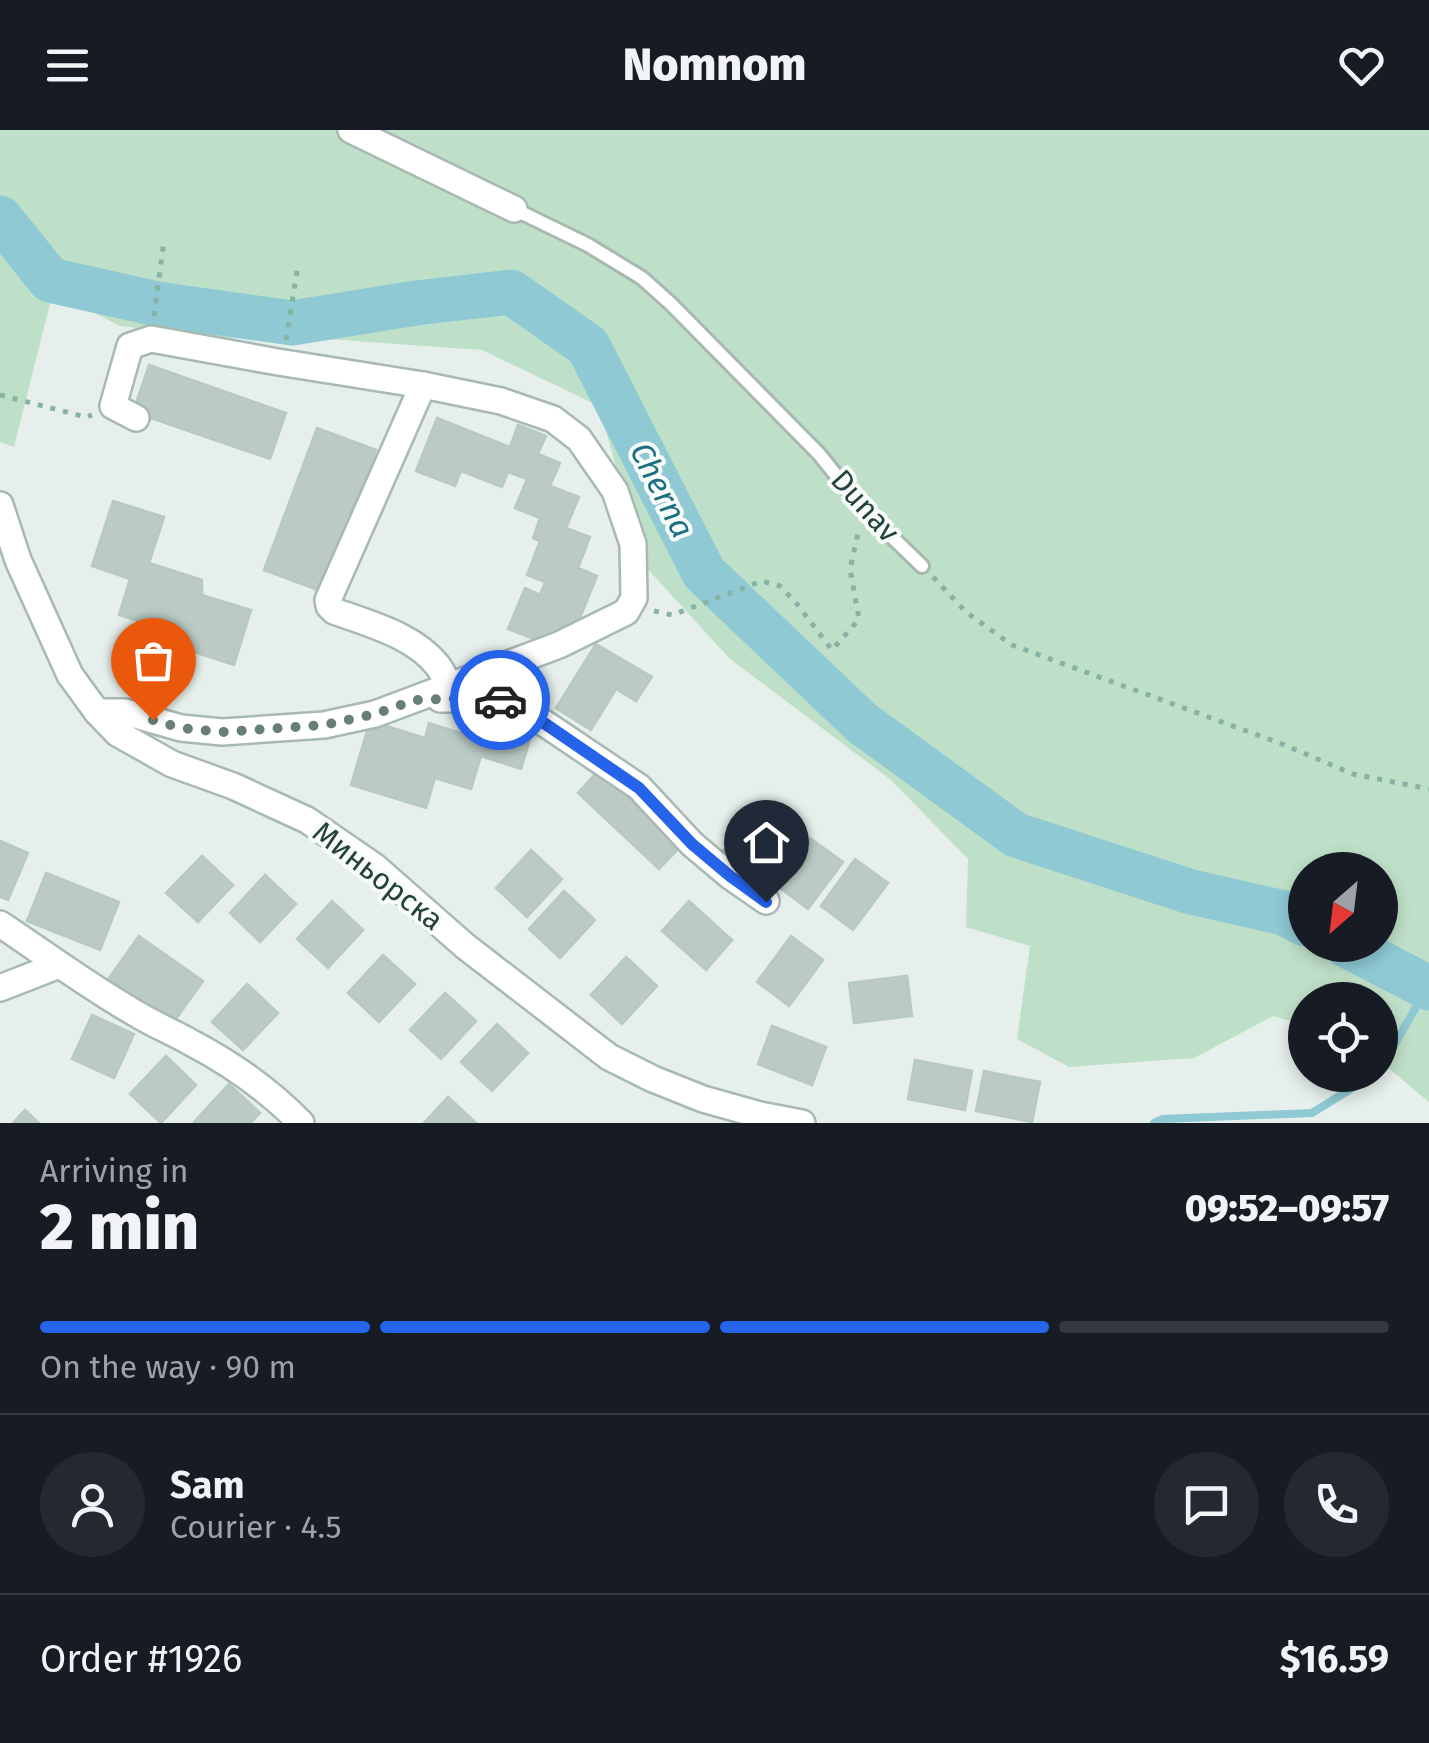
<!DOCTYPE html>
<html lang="en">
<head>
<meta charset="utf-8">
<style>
  :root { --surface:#171b24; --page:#242831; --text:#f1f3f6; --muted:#9ea1a6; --line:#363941; --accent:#2563eb }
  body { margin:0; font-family:"Fira Sans",sans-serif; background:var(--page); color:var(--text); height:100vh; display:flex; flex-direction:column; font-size:38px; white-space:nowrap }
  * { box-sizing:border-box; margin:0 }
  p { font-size:32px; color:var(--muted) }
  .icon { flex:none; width:55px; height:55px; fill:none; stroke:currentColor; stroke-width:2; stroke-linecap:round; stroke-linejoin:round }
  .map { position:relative; height:993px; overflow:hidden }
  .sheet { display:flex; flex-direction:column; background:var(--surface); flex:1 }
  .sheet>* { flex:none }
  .needle { width:65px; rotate:208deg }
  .buttons { position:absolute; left:1288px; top:722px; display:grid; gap:20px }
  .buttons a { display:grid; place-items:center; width:110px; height:110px; border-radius:50%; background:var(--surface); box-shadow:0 5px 15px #0003; font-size:50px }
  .pin { position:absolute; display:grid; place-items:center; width:85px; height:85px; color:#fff; margin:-102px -42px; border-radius:50% 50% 50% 0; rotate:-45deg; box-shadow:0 0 10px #0007 }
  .pin .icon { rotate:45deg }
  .courier { position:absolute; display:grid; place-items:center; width:100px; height:100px; margin:-50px; border:8px solid #2563eb; border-radius:50%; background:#fff; color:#222; box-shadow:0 2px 12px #0007 }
  .summary em { font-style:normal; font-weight:800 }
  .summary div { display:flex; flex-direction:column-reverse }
  .summary { display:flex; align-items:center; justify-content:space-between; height:170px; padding:0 40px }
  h1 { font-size:65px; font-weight:800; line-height:75px }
  .bar { display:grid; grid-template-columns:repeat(4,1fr); gap:15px 10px; align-content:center; height:120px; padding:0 40px }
  .bar i { height:12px; border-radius:8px; background:var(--line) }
  .bar .on { background:var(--accent) }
  .bar p { grid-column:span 4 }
  .line { display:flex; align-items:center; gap:25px; padding:0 40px; border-top:2px solid var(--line) }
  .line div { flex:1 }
  .round { display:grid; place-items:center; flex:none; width:105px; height:105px; border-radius:52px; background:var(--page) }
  header { display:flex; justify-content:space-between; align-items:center; height:130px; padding:0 40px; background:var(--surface); font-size:45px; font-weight:800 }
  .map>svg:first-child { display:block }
</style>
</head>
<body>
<header><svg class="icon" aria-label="menu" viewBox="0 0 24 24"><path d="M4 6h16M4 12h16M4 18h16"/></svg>Nomnom<svg class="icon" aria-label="heart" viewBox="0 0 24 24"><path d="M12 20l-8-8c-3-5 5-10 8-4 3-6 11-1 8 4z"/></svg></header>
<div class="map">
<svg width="1429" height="993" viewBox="0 0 1429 993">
  <rect width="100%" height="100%" fill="#e6efeb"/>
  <!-- green -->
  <path fill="#bfe0c8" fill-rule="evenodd" d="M 0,0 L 1429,0 L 1429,972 L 1380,931 L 1380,870 L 1305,870 L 1305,895 L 1273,886 L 1194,928 L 1069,937 L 1017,909 L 1030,816 L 966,797 L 968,729 L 891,650 L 730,529 L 643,434 L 599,276 L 482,220 L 327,209 L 229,208 L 120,196 L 53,162 L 14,317 L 0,312 ZM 1305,740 L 1380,740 L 1380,815 L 1305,815 Z"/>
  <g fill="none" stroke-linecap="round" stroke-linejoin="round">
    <!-- stream -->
    <g stroke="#8ec9d4" stroke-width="8">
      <polyline points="1380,940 1420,870 1429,866"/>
      <polyline points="1154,993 1162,989 1312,983 1373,945"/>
    </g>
    <!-- river -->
    <g stroke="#8ec9d4" stroke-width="45">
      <polyline points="0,88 50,150 157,174 292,193 416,173 511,162 588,216 704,443 862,593 1016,705 1191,762 1284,783 1305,794"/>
      <polyline points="1346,815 1429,858"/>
    </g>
  </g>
  <!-- building -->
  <g fill="#bbcac4" stroke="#b8c9c2" stroke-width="2.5">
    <polygon points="149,235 286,283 270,329 133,282"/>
    <polygon points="437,288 510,317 518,295 546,306 538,324 560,333 550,356 579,367 566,398 590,407 578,438 597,446 575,500 563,495 554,517 508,499 525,458 540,465 545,452 527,445 540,411 533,408 540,388 515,378 527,349 508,342 502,357 461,341 455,356 416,341"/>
    <polygon points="317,298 376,320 323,462 264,440"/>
    <polygon points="113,371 164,387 149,433 202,450 202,465 251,480 234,535 163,512 167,500 119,485 130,449 92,436"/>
    <polygon points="596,514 652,547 636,571 616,559 591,600 556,578"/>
    <polygon points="370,591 425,608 429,593 486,611 492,591 532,603 521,639 481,626 471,659 435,648 426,678 351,655"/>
    <polygon points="599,640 680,717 659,739 578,663"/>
    <polygon points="757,675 789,699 755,745 723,721"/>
    <polygon points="810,708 843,732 808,779 776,755"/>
    <polygon points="0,711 28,723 8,770 0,767"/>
    <polygon points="531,720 562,749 527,787 496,758"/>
    <polygon points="202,726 233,755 198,792 166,763"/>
    <polygon points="855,729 888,753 853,800 821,776"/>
    <polygon points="46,743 119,772 100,820 27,791"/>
    <polygon points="265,745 296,774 260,812 230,783"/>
    <polygon points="564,761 595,790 560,828 529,799"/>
    <polygon points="332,771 363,800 328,838 297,809"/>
    <polygon points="689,771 732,810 706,840 662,801"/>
    <polygon points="139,806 203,851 173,893 109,848"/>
    <polygon points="791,806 823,830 789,876 757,852"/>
    <polygon points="383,825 415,854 379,892 348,863"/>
    <polygon points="626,827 657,856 622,894 591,865"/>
    <polygon points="907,846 912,886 854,893 849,853"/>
    <polygon points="247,854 278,883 243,920 212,892"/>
    <polygon points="445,863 476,891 441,929 410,900"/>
    <polygon points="92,885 134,904 114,948 72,929"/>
    <polygon points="497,894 528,923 492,961 461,932"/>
    <polygon points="772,896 826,917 812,955 758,934"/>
    <polygon points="166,926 196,955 161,993 130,964"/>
    <polygon points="915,930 972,941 965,980 908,969"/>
    <polygon points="984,941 1040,952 1032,992 976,981"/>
    <polygon points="229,954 260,983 250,993 195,993 194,992"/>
    <polygon points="448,967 476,993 424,993"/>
    <polygon points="25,980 39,993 13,993"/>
  </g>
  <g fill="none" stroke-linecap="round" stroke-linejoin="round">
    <!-- lane casing -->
    <g stroke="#a8b8b2" stroke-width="18">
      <polyline id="lane" points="514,79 588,115 642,148 671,174 819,324 864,380 922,436"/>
    </g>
    <!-- street casing -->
    <g stroke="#a8b8b2" stroke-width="30">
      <g id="street">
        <polyline points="351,0 514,79"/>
        <path d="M 423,255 L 328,470 L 329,476 L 334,481 C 369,494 414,505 438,536 C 443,543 446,550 450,557"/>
        <polyline points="0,375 18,430 70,545 97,582 117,603 172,634 233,656 307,690 374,736 465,816 609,927 653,949 703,969 760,985 802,993"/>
        <polyline points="440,569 497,569 544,593 639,657 692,714 730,746 766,771"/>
        <polyline points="97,582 125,582 181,598 222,602 324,595 375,584 559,515 626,482 634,468 633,414 615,361 579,309 553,289 501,271 423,255 278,232 151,209 130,216 113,276 136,288"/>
        <path d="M 0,794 C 45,824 88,856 135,883 C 153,894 172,902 190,912 C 230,933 269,960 301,993"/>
        <polyline points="0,858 59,835"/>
      </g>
    </g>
    <!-- path -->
    <g stroke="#86b3a5" stroke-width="5" stroke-dasharray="5 8" stroke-linecap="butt">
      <polyline points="154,186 164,110"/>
      <polyline points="286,210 298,135"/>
      <polyline points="0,265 86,287 92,285"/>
      <polyline points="933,447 966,482 1012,515 1282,614 1353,644 1429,659"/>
      <polyline points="654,481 672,485 762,451 780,456 797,474 832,520 859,489 850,439 859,399"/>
    </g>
    <!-- lane -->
    <use href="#lane" stroke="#fff" stroke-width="12"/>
    <!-- street -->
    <use href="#street" stroke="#fff" stroke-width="25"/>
  </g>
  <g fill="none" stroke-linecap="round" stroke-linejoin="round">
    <!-- done -->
    <polyline stroke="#687f78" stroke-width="10" stroke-dasharray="0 18" points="153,590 181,598 222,602 324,595 375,584 415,570 481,568 500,570"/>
    <!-- route -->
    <polyline stroke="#2563eb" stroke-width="12" points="500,570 544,593 639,658 692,714 730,746 766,772"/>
  </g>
  <g text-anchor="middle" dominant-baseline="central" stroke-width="8" stroke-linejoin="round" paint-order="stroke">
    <!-- street labels -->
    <g font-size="30" fill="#24423a" stroke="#f7fbf9">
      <text transform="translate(865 376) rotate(48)">Dunav</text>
      <text transform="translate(378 746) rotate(38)">Миньорска</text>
    </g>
    <!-- water labels -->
    <g font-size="32" font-style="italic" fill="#1c6f80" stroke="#f7fbf9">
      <text transform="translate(662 360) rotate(63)">Cherna</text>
    </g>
  </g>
</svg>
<div class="buttons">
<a><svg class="needle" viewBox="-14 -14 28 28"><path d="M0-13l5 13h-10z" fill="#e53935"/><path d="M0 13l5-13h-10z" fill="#9ea1a6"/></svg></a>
<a><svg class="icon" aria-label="locate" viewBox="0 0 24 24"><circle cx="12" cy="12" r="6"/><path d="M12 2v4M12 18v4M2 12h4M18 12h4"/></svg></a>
</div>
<div class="pin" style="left:153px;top:590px;background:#ea580c"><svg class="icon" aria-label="bag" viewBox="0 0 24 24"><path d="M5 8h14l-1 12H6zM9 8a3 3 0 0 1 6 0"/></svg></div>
<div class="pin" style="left:766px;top:772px;background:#1f2937"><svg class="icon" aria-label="home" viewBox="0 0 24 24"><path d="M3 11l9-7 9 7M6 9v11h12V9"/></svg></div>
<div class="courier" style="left:500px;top:570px"><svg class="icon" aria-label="car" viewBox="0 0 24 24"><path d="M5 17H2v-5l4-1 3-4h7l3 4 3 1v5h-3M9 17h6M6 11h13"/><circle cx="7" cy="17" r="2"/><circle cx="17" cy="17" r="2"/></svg></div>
</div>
<section class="sheet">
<div class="summary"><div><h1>2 min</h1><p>Arriving in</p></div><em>09:52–09:57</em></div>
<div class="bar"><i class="on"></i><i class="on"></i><i class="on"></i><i></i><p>On the way · 90 m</p></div>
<div class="line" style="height:180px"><a class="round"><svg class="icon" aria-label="person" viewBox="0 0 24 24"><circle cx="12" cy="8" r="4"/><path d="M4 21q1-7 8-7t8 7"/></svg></a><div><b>Sam</b><p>Courier · 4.5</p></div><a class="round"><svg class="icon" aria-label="chat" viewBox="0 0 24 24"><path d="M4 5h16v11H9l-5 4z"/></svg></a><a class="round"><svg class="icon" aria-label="phone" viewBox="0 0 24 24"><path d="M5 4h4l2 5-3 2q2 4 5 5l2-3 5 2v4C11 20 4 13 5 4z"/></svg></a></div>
<div class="line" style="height:130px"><div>Order #1926</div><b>$16.59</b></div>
</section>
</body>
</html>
